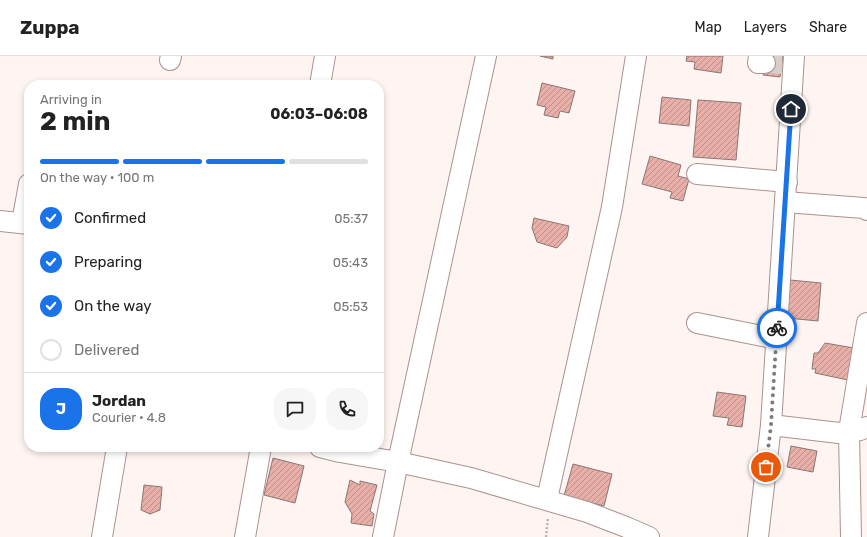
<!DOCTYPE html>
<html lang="en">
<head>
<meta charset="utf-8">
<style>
  :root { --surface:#fff; --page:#f6f6f6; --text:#222; --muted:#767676; --line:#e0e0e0; --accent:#1a73e8 }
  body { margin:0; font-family:Rubik,sans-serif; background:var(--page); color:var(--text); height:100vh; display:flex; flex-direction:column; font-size:15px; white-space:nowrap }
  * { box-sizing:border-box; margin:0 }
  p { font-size:13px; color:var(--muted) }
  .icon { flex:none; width:22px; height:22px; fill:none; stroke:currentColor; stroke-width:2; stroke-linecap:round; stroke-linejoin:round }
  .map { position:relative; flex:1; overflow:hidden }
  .side { position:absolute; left:24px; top:24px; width:360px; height:372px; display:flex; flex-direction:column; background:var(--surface); border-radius:16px; box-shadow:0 2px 6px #0003 }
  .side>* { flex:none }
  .pin { position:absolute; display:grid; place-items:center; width:34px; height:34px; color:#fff; margin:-17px; border:2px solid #fff; border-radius:50%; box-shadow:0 1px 4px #0007 }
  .courier { position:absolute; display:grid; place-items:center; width:40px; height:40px; margin:-20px; border:3px solid #1a73e8; border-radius:50%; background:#fff; color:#222; box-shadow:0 1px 5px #0007 }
  .head em { font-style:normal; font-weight:700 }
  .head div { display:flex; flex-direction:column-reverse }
  .head { display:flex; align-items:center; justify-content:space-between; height:68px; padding:0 16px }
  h1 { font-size:26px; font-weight:700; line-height:30px }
  .bar { display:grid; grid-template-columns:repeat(4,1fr); gap:6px 4px; align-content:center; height:48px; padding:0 16px }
  .bar i { height:5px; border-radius:3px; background:var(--line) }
  .bar .on { background:var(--accent) }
  .bar p { grid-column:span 4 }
  .line { display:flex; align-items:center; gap:10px; padding:0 16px; border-top:1px solid var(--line) }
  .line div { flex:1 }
  .round { display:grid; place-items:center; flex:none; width:42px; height:42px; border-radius:16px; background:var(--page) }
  ol { padding:0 16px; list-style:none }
  li { display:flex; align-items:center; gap:12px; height:44px }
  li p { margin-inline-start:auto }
  li .icon { padding:4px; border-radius:50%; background:var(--accent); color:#fff; stroke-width:4 }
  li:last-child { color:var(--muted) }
  li i { width:22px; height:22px; border:2px solid var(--line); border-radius:50% }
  header { display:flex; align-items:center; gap:24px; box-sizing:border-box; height:56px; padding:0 20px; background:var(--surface); border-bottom:1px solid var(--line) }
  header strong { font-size:19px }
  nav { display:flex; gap:22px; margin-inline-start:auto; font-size:14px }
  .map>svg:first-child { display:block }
</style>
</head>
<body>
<header>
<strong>Zuppa</strong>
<nav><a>Map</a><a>Layers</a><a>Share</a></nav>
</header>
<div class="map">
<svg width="867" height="481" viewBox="0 0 867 481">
  <defs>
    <pattern id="building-hatch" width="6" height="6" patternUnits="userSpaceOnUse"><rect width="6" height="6" fill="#e8afa8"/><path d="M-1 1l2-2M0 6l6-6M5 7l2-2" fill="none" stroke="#bd8f8a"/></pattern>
  </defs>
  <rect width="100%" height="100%" fill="#fef4f2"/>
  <!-- building -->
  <g fill="url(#building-hatch)" stroke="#8c7673">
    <polygon points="540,0 553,0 553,3"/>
    <polygon points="687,0 723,0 721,17 694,13 695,6 686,5"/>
    <polygon points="766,0 783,0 780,21 763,19"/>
    <polygon points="542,27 575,35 569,57 560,55 558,62 544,59 546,51 537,49"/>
    <polygon points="662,41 691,44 689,70 659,67"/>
    <polygon points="698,44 741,47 736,104 693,101"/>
    <polygon points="650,100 681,109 678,120 689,123 683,145 670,142 672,136 642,128"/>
    <polygon points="534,162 569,170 567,181 557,192 537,186 532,172"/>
    <polygon points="790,224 821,227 818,265 787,262"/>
    <polygon points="825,287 854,292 848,324 815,317 816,313 812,313 814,297 818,297"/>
    <polygon points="717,336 746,340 742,371 727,369 729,362 713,360"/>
    <polygon points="791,390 817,395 813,416 787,411"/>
    <polygon points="273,402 304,410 295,447 264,439"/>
    <polygon points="573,408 612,418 604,450 564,440"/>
    <polygon points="350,424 360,429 360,425 377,429 370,455 374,458 372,470 351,467 352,458 345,446"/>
    <polygon points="144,429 162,431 160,454 150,458 141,454"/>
  </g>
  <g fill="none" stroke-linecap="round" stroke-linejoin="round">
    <!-- minor-tunnel -->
    <polyline stroke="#d8cecc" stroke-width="20" stroke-dasharray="20 10" stroke-linecap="butt" points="765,7 782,8"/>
    <!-- minor casing -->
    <g stroke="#a99390" stroke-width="22">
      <g id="minor">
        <polyline points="759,0 758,7 765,7"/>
        <polyline points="170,4 171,0"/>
        <polyline points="320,29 325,0"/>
        <polyline points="697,118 787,126"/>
        <polyline points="785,146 864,152 867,154"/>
        <polyline points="0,165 29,168"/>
        <polyline points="22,167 29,128"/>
        <polyline points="697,267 777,283"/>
        <polyline points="771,369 839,377 860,374 867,371"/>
        <polyline points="320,391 340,396 398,406 471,422 587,456 626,471 649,481"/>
        <polyline points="547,443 612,151 636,0"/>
        <polyline points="102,481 117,391"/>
        <polyline points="245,481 261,391"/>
        <polyline points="383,481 398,406 486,0"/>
        <polyline points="758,481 771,369 794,0"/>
        <polyline points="851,481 849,375 867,267"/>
      </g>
    </g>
    <!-- path -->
    <polyline stroke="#bbb1af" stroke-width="2.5" stroke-dasharray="2 2" stroke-linecap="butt" points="546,481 548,462"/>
    <!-- minor -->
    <use href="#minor" stroke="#fff" stroke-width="20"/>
  </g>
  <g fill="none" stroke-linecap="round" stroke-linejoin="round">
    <!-- done -->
    <polyline stroke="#827877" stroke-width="4" stroke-dasharray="0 7.2" points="766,411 771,369 777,272"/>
    <!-- route -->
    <polyline stroke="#1a73e8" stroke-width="5" points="777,272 791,53"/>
  </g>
</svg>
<div class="pin" style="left:766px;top:411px;background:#ea580c"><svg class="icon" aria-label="bag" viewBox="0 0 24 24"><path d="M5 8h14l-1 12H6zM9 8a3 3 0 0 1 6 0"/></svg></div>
<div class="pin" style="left:791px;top:53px;background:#1f2937"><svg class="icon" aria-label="home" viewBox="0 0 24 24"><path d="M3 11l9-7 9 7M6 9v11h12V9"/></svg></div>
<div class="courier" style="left:777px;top:272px"><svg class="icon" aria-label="bike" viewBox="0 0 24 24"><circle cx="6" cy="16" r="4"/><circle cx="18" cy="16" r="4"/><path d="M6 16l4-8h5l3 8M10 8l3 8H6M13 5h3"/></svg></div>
<section class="side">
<div class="head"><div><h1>2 min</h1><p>Arriving in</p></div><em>06:03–06:08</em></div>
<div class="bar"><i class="on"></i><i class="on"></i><i class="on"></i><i></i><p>On the way · 100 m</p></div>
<ol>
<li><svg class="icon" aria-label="check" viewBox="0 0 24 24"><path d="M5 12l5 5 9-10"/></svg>Confirmed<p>05:37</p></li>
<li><svg class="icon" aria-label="check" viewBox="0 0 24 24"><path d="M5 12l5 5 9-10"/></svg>Preparing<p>05:43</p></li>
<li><svg class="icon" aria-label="check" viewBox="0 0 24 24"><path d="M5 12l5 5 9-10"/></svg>On the way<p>05:53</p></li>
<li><i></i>Delivered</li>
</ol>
<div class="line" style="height:72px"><b class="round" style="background:var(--accent);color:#fff">J</b><div><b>Jordan</b><p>Courier · 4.8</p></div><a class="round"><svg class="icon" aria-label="chat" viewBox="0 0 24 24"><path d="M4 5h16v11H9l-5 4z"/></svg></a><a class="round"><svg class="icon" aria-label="phone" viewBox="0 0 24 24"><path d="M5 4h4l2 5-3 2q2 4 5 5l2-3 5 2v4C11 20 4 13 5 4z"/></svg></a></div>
</section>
</div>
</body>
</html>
